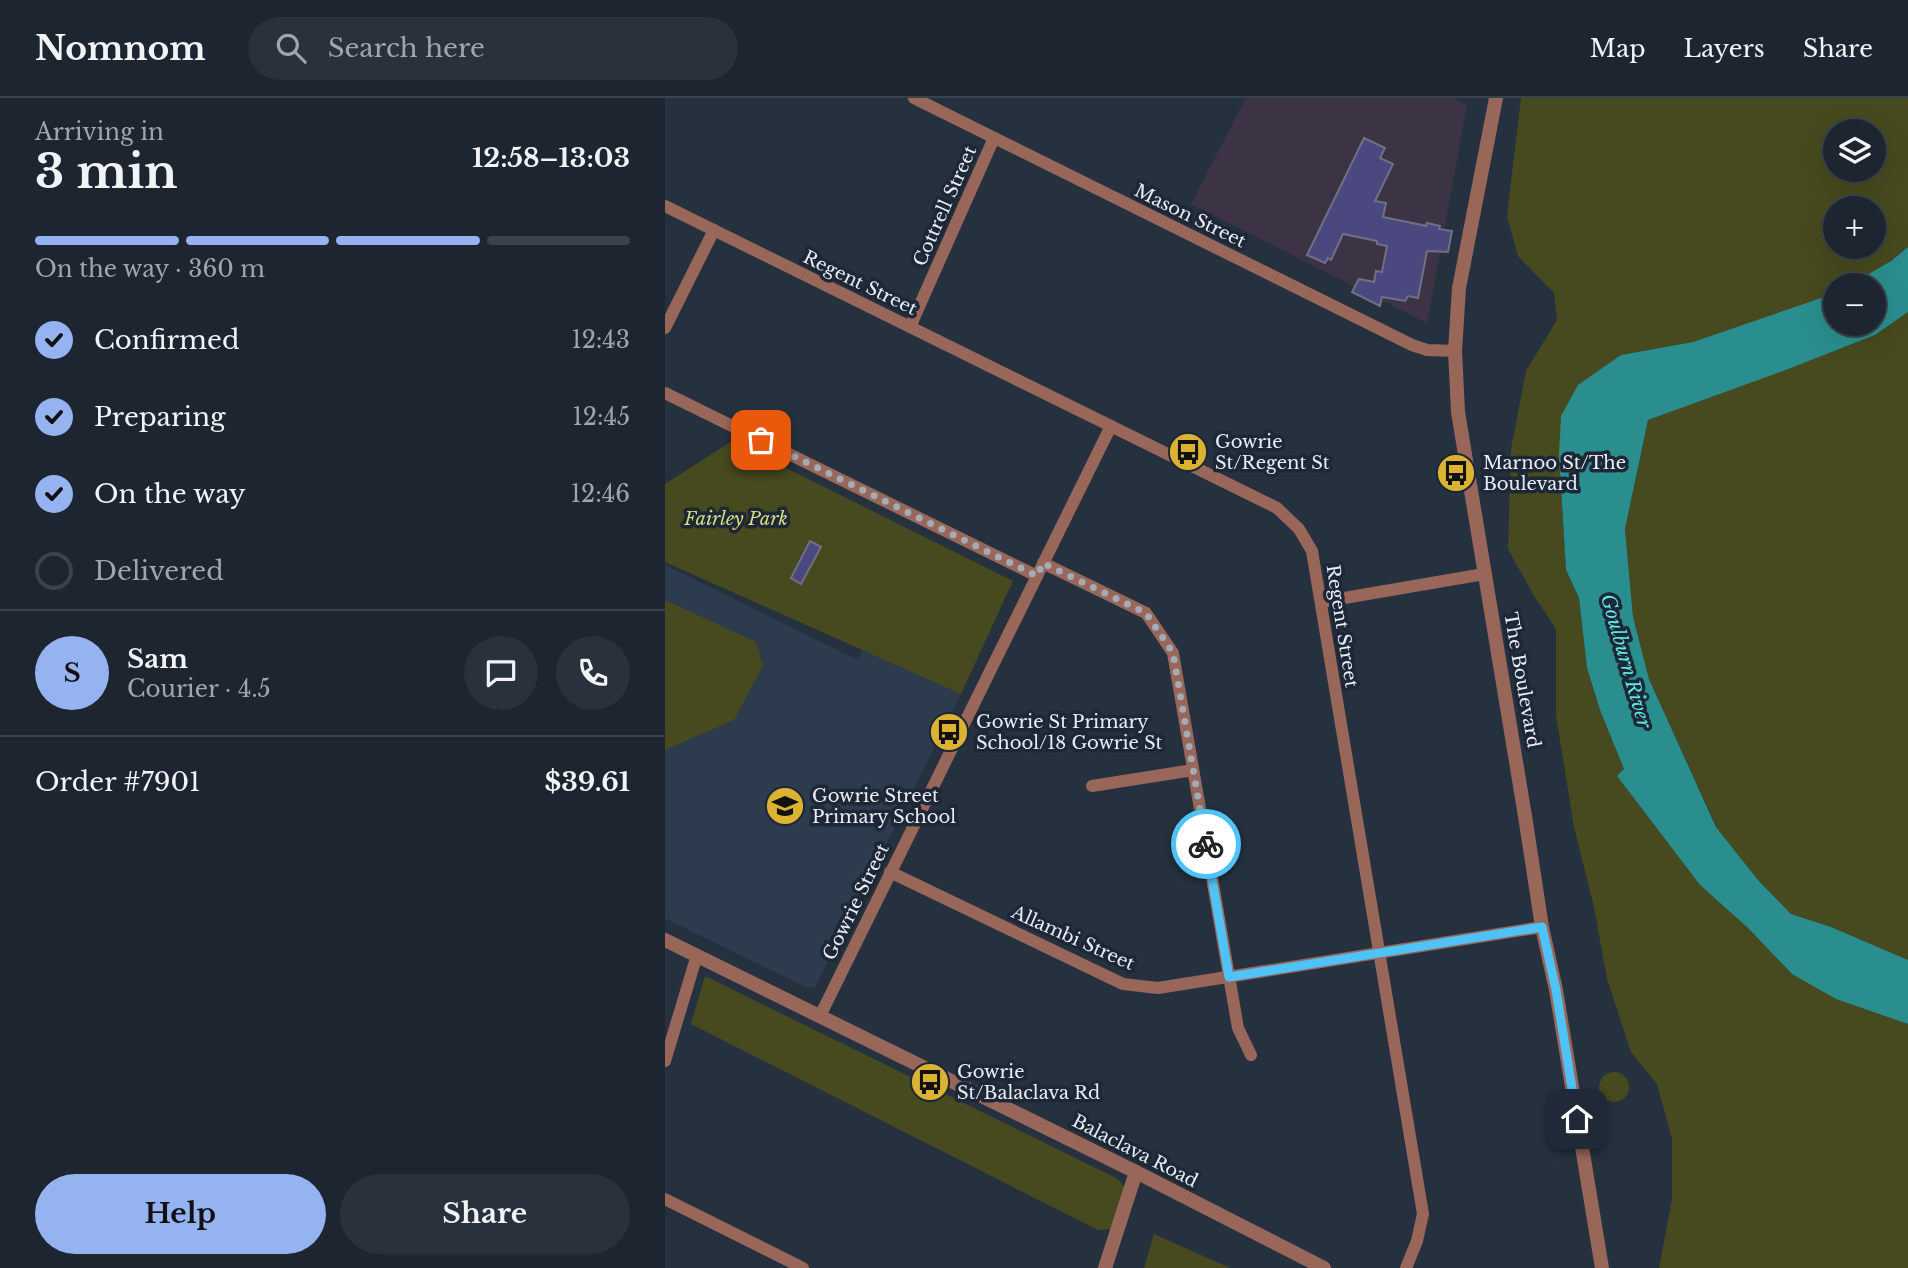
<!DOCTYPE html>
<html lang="en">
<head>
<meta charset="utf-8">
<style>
  :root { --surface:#1c2530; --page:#29313c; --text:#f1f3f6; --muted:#a0a5ab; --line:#3a424c; --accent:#95b2f1 }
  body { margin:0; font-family:"Libre Baskerville",serif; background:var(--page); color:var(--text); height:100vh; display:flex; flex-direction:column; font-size:26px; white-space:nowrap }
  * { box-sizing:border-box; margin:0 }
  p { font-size:23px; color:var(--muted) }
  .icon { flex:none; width:38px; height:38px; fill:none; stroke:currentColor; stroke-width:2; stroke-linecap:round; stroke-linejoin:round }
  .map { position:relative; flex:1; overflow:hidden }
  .sheet { display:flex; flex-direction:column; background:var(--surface); width:665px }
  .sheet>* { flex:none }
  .buttons { position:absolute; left:1158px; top:21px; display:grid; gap:14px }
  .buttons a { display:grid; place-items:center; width:63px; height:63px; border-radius:50%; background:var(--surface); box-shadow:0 7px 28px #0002,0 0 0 2px var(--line); font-size:35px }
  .pin { position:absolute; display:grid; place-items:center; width:60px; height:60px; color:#fff; margin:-30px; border-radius:14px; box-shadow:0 4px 10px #0006 }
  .courier { position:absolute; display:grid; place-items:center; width:70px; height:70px; margin:-35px; border:5px solid #4fc3f7; border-radius:50%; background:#fff; color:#222; box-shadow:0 2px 9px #0007 }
  .overview em { font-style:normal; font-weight:700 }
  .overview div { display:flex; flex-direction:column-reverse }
  .overview { display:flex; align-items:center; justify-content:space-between; height:119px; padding:0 35px }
  h1 { font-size:46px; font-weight:700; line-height:52px }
  .bar { display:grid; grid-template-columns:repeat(4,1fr); gap:10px 7px; align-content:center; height:84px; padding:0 35px }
  .bar i { height:9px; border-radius:5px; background:var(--line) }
  .bar .active { background:var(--accent) }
  .bar p { grid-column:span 4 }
  .line { display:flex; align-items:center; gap:18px; padding:0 35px; border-top:2px solid var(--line) }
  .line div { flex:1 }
  .round { display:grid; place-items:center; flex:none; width:74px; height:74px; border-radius:37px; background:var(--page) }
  ol { padding:0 35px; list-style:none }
  li { display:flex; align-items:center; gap:21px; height:77px }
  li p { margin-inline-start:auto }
  li .icon { padding:7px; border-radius:50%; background:var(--accent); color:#111; stroke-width:4 }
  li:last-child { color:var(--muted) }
  li i { width:38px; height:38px; border:4px solid var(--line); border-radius:50% }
  .cta { display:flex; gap:14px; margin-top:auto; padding:14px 35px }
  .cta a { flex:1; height:80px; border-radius:42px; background:var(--accent); color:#111; font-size:28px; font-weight:700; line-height:80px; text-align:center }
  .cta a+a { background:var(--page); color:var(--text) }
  header { display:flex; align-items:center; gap:42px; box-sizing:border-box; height:98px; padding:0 35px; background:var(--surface); border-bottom:2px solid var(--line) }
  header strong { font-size:33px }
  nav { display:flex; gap:38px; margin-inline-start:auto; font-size:24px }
  .search { width:490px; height:63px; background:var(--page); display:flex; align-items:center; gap:18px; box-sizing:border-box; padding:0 24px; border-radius:38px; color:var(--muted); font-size:26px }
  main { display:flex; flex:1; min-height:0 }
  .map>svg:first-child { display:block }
</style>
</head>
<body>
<header>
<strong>Nomnom</strong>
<div class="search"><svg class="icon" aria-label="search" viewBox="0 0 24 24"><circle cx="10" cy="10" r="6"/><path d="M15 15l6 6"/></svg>Search here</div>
<nav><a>Map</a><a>Layers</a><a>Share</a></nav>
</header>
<main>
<section class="sheet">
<div class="overview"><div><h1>3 min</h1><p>Arriving in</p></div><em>12:58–13:03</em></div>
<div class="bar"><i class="active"></i><i class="active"></i><i class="active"></i><i></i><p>On the way · 360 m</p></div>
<ol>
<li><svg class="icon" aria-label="check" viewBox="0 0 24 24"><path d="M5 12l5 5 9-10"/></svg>Confirmed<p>12:43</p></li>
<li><svg class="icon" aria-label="check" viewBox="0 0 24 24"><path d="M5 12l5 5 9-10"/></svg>Preparing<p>12:45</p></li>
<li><svg class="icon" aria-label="check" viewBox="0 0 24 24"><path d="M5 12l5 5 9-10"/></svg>On the way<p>12:46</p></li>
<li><i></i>Delivered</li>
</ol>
<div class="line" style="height:126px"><b class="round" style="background:var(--accent);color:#111">S</b><div><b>Sam</b><p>Courier · 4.5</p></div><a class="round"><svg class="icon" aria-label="chat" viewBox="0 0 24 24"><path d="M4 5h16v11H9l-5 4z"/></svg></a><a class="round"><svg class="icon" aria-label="phone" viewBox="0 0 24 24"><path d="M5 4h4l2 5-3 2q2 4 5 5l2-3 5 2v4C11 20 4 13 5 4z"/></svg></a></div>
<div class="line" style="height:91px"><div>Order #7901</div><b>$39.61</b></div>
<div class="cta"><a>Help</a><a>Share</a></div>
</section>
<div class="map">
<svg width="1243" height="1170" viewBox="0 0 1243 1170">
  <rect width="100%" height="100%" fill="#263140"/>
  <!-- industrial -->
  <polygon fill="#3c3444" points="581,0 787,0 802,7 762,225 526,106"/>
  <!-- built -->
  <polygon fill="#2d3b4e" points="0,467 193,562 199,550 296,596 150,889 142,890 0,820"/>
  <!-- green -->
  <g fill="#474a1e" fill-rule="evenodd">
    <path d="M 856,0 L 1243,0 L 1243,149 C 1223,165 1197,187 1171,187 L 1171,196 L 1028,244 L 956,257 L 896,389 L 901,472 L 914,500 L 922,570 L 935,612 L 959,671 L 952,678 L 1035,787 L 1083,830 L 1127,876 L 1243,926 L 1243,1170 L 994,1170 L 1007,1101 L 1007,1041 L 992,986 L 966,954 L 942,881 L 929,809 L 909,729 L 891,617 L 891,531 L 869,498 L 843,451 L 846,351 L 861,273 L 892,222 L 889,195 L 853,158 L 842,118 ZM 1171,33 L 1209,33 L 1209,72 L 1171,72 ZM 1171,110 L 1209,110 L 1209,149 L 1171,149 Z"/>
    <polygon points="1243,214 1243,862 1166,829 1126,816 1093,782 1052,730 984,581 968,519 960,431 983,322 1210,237"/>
    <polygon points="67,343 348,483 296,596 0,464 0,386"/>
    <polygon points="0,502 91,544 98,568 69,622 0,652"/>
    <polygon points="40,878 453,1081 460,1090 446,1131 433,1132 26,926"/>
    <circle cx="949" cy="989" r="15"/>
    <polygon points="489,1136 565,1170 479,1170"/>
  </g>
  <!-- water -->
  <polygon fill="#2a8e8e" points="1243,149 1243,214 1210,237 1118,273 983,322 960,431 968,519 984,581 1051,729 1093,782 1126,816 1166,829 1243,862 1243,926 1171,901 1127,876 1083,830 1035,787 952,678 959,671 935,612 922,570 914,500 901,472 894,356 896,318 913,287 956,257 1028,244 1171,195 1171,226 1209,226 1209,187 1185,187 1226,163"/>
  <!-- building -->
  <g fill="#4a487f" stroke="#6f7084" stroke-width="2">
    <polygon points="699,40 720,50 715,60 728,66 710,103 721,105 718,119 757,127 761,128 762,125 775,128 774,131 787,133 783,154 762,153 753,200 743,198 740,203 717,199 715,208 687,194 694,181 709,184 711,173 717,174 722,148 712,146 712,143 678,136 666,162 663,160 660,165 642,157"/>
    <polygon points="145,443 156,449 136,486 126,480"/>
  </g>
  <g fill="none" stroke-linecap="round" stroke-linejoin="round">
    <!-- minor -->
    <g stroke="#98675a" stroke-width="12">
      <polyline points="249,0 747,247 762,252 790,253"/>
      <polyline points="0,108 612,410 634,431 647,453 758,1116 752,1143 741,1170"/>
      <polyline points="245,229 329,40"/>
      <polyline points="0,230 49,132"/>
      <polyline points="0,295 372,478"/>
      <polyline points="378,465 481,515 508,555 573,930 586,957"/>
      <polyline points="656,504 819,476"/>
      <polyline points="427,688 528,672"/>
      <polyline points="225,774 458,886 493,890 877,829"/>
      <polyline points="155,918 446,328"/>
      <polyline points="0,963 32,857"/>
      <polyline points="0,1101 138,1170"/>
    </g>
    <!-- tertiary -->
    <g stroke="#98675a" stroke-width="14">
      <polyline points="831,0 794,190 790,253 793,314 860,718 877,829 891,892 937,1170"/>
      <polyline points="0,842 471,1074 659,1170"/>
      <polyline points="440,1170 471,1074"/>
    </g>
  </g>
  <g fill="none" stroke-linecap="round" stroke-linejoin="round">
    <!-- done -->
    <polyline stroke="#a3abb7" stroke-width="7" stroke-dasharray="0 12.6" points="96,342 372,478 378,465 481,515 508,555 541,746"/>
    <!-- route -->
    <polyline stroke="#4fc3f7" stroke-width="9" points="541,746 564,879 877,829 891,892 912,1021"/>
  </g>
  <!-- icons -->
  <defs>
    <g id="bus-disc" transform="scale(2.0125)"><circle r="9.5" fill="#dcb233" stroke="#1d2736"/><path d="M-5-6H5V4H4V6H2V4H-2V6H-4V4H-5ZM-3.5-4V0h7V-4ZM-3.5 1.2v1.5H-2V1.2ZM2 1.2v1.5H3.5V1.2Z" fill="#111"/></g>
    <g id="school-disc" transform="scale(2.0125)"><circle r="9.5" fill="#dcb233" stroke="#1d2736"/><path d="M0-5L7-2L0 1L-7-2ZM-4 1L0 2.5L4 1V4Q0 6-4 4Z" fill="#111"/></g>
  </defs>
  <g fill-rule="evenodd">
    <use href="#bus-disc" x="523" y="354"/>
    <use href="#bus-disc" x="791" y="375"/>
    <use href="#bus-disc" x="284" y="634"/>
    <use href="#school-disc" x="120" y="708"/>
    <use href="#bus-disc" x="265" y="984"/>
  </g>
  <g text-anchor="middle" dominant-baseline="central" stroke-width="7" stroke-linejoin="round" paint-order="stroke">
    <!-- street labels -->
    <g font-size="18" fill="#e6edf7" stroke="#1d2736">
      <text transform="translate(280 108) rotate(-66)">Cottrell Street</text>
      <text transform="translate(525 118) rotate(26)">Mason Street</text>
      <text transform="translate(195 185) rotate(26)">Regent Street</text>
      <text transform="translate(677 528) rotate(81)">Regent Street</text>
      <text transform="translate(857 582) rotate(80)">The Boulevard</text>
      <text transform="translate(191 804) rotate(-64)">Gowrie Street</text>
      <text transform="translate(408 840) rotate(24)">Allambi Street</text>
      <text transform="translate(470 1053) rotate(27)">Balaclava Road</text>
    </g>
    <!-- poi labels -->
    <g font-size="18" fill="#e6edf7" stroke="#1d2736" text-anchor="start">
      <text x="550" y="344">Gowrie<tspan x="550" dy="21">St/Regent St</tspan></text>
      <text x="818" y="365">Marnoo St/The<tspan x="818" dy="21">Boulevard</tspan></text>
      <text x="311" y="624">Gowrie St Primary<tspan x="311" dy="21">School/18 Gowrie St</tspan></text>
      <text x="147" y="698">Gowrie Street<tspan x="147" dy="21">Primary School</tspan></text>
      <text x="292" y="974">Gowrie<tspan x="292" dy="21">St/Balaclava Rd</tspan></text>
    </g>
    <!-- park labels -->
    <g font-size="18" font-style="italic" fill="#d8de7f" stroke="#1d2736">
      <text x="71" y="421">Fairley Park</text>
    </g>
    <!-- water labels -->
    <g font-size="19" font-style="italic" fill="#5fe9e9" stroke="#1d2736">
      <text transform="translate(961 563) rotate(74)">Goulburn River</text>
    </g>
  </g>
</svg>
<div class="buttons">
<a><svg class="icon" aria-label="layers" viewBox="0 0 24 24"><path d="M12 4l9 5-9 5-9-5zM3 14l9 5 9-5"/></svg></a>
<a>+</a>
<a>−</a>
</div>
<div class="pin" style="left:96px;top:342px;background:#ea580c"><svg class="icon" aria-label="bag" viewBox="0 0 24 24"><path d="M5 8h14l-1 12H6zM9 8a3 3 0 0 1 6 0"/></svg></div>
<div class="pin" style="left:912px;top:1021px;background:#1f2937"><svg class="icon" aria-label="home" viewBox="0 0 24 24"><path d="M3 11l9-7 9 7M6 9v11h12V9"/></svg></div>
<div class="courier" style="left:541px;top:746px"><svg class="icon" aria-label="bike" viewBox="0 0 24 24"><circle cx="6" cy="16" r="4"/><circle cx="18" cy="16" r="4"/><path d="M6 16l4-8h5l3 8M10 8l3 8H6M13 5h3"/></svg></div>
</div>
</main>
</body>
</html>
